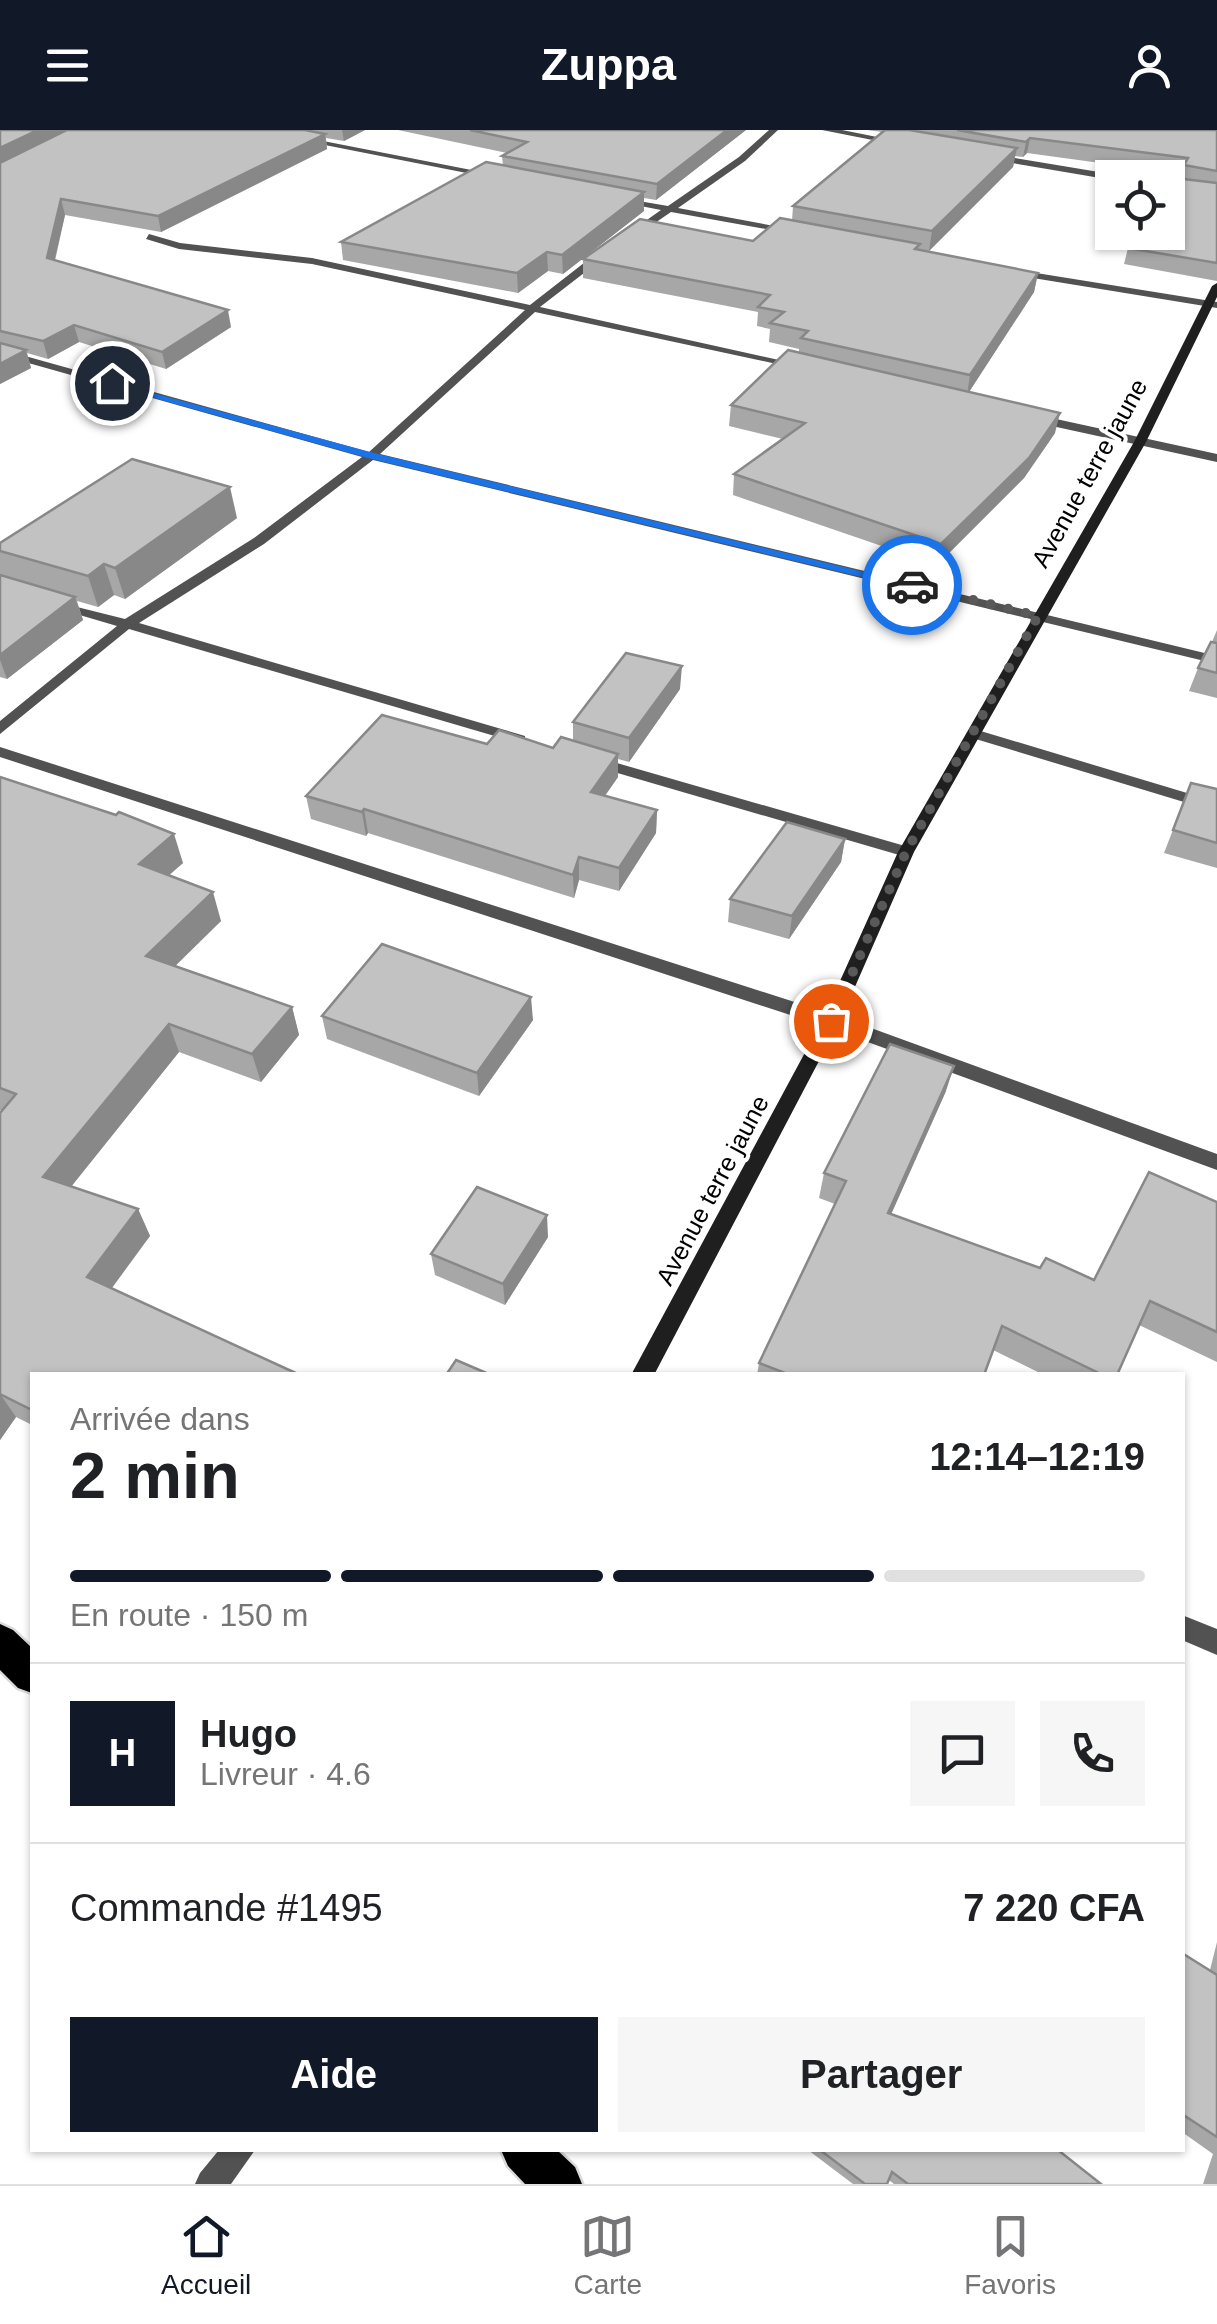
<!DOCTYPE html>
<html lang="fr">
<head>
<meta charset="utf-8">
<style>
  :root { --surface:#fff; --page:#f6f6f6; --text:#202124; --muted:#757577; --line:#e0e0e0; --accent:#111827 }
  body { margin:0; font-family:Arial,sans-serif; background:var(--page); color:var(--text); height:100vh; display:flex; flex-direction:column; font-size:38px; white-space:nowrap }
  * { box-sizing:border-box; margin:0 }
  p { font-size:32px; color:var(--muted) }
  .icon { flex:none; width:55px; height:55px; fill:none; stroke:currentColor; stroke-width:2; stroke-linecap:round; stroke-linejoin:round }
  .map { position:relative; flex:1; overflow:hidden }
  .drawer { position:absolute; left:30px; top:1242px; width:1155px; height:780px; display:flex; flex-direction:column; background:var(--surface); border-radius:0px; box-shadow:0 2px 8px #0004 }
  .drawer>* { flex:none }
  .buttons { position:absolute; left:1095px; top:30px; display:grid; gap:20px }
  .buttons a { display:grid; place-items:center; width:90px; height:90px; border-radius:0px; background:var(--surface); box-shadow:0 2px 8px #0004; font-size:50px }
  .pin { position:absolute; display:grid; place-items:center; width:85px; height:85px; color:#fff; margin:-42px; border:5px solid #fff; border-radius:50%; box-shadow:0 2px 10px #0007 }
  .courier { position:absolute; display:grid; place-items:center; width:100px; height:100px; margin:-50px; border:8px solid #1a73e8; border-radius:50%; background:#fff; color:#222; box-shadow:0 2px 12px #0007 }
  .head em { font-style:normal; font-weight:700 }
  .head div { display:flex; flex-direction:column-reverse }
  .head { display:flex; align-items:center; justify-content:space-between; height:170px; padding:0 40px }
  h1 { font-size:65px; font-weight:700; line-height:75px }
  .bar { display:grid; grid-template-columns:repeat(4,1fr); gap:15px 10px; align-content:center; height:120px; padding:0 40px }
  .bar i { height:12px; border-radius:8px; background:var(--line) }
  .bar .current { background:var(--accent) }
  .bar p { grid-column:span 4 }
  .line { display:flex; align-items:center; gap:25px; padding:0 40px; border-top:2px solid var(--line) }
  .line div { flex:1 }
  .round { display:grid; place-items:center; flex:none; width:105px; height:105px; border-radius:0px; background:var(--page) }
  .cta { display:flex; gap:20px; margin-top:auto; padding:20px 40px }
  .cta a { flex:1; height:115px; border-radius:0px; background:var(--accent); color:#fff; font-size:40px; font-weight:700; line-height:115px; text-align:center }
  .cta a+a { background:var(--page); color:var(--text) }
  header { display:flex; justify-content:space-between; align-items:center; height:130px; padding:0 40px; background:var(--accent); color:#fff; font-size:45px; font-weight:700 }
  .dock { display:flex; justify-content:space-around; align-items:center; height:140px; border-top:2px solid var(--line); background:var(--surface); font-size:28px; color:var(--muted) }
  .dock a { display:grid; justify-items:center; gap:5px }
  .dock .current { color:var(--accent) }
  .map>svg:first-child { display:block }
</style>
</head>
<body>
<header><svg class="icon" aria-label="menu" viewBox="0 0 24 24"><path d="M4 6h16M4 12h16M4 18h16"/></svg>Zuppa<svg class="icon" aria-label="person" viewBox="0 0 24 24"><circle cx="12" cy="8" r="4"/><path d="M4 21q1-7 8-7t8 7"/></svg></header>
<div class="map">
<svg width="1217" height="2054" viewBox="0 0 1217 2054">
  <rect width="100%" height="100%" fill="#fff"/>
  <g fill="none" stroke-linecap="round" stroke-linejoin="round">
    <!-- highway casing -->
    <g stroke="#dbdbdb" stroke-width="5">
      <g id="highway">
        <polygon points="0,1494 13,1500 32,1518 32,1563 18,1558 0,1540"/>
        <polygon points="501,2020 557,2020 575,2037 582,2054 525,2054 508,2036"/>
      </g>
    </g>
    <!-- street -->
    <g fill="#525252" fill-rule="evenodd">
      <polygon points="249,0 267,0 502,46 497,49"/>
      <polygon points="769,0 778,0 745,31 678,78 796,100 799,105 671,82 633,108 627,108 627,104 661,80 615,71 615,67 668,76 739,27"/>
      <polygon points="822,0 842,0 902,12 898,15"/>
      <polygon points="991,24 1117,45 1121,48 1112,50 988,29"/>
      <polygon points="1168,53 1217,61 1217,67 1168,59"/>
      <polygon points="149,104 180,113 312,128 530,175 598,122 606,122 606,126 540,177 806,236 800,239 535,182 380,324 1217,526 1217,534 373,330 264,414 139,493 525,606 525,612 515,612 129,499 0,604 0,591 117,496 49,476 49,470 125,489 254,408 362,327 0,225 0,219 369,322 525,180 312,134 179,119 146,109"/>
      <polygon points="1012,139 1217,172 1217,178 1008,144"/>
      <polygon points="1033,284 1217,324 1217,332 1029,291 1027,288"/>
      <polygon points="974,599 1217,672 1217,682 969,607 966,604"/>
      <polygon points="0,617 838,886 1217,1024 1217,1040 824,896 0,627"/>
      <polygon points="596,627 912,718 914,722 906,727 590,635 590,629"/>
      <polygon points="1182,1485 1217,1499 1217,1525 1182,1510"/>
      <polygon points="219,2020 255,2020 231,2054 195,2054 200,2043"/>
    </g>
    <!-- secondary -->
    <polygon fill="#1f1f1f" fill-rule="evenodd" points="1217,153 1217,167 1146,312 914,722 840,891 654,1245 631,1245 822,891 898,722 1134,312 1212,156"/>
    <!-- highway -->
    <use href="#highway" fill="#000" fill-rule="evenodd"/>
  </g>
  <!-- wall -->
  <g fill="#a7a7a7">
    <polygon points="0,0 365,0 344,11 326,8 327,19 161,102 65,85 55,131 231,197 166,239 79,212 48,229 27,223 31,238 0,254"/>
    <polygon points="398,0 746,0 656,70 644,68 644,81 563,144 548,141 518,163 343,130 341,112 503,35 502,26 507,23"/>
    <polygon points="867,0 1217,0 1217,151 1124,134 1128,118 1180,48 1181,44 1027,23 1023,27 1015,26 1013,37 929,121 919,120 1038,143 1034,162 969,262 1055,303 1024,348 937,435 733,365 734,344 783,309 729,296 731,275 799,222 799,219 769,212 770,199 757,196 758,182 583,148 583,129 753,111 792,91 793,76 882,2"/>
    <polygon points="237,388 125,469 114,465 98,477 77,471 83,490 7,549 0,547 0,413"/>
    <polygon points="1217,500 1217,568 1189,561 1198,538 1212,512"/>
    <polygon points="680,559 629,632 618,629 618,647 605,666 657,680 656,703 619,761 579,750 574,768 368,703 366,706 311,689 306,666 487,614 553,618 573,611 573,592"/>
    <polygon points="0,647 183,733 168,745 221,791 174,836 292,877 299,905 261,952 179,922 71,1057 138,1079 150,1106 32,1245 32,1295 16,1287 0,1310 0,983 2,980 0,980"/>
    <polygon points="1191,653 1217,659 1217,738 1164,723"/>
    <polygon points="845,709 841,732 789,809 728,792 730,769"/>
    <polygon points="322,886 533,890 479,966 327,909"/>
    <polygon points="946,961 891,1084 1040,1138 1094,1150 1217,1072 1217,1232 1139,1195 1117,1245 1044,1245 993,1220 984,1245 757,1245 759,1233 835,1074 819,1068 824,1043"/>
    <polygon points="548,1107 505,1175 435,1145 431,1124"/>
    <polygon points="1217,1812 1217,2054 1203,2054 1213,2024 1182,2002 1182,1823 1210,1840"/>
    <polygon points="808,2020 1057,2020 1101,2054 894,2054 889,2050 887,2054 853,2054"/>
  </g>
  <!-- shaded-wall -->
  <g fill="#888">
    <polygon points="38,0 73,0 0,36 0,18"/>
    <polygon points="342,0 365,0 344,11"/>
    <polygon points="727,0 746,0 656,70 657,54"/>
    <polygon points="325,4 327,19 161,102 158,86"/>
    <polygon points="1030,8 1027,23 1023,27 1026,12"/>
    <polygon points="1017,18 1013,37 929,121 932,101"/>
    <polygon points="644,62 644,81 563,144 562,125"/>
    <polygon points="61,69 65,85 51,145 47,128"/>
    <polygon points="547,122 548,141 518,163 517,143"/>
    <polygon points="1038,143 1034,162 967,265 970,245"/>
    <polygon points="228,180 231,197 166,239 162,222"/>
    <polygon points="74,195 79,212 48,229 43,211"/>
    <polygon points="26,220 31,238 0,254 0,234"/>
    <polygon points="1060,283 1055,303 1024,348 937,435 941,414"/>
    <polygon points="230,357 237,388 125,469 115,438"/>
    <polygon points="104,434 114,465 98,477 88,446"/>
    <polygon points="75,467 83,490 7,549 0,530 0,525"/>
    <polygon points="682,536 680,559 629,632 629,608"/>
    <polygon points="618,624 618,647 591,685 591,662"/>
    <polygon points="364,679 368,703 366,706 362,682"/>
    <polygon points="657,680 656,703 619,761 619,738"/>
    <polygon points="174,704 183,733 149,763 139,734"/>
    <polygon points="845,709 841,732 789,809 792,786"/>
    <polygon points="579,727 579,750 574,768 573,745"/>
    <polygon points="213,762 221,791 156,855 146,826"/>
    <polygon points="531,867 533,890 479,966 477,943"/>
    <polygon points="292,877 299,905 261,952 252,924"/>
    <polygon points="169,894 179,922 57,1074 43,1047"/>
    <polygon points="954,936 946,961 881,1107 888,1083"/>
    <polygon points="138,1079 150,1106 101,1173 87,1147"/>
    <polygon points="547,1085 548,1107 505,1175 503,1154"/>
    <polygon points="0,1264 16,1287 0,1310"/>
  </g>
  <!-- building -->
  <g fill="#c2c2c2" stroke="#888" stroke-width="2.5">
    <polygon points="0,0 38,0 0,18"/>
    <polygon points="67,0 305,0 325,4 158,86 61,69 47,128 228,180 162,222 74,195 43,211 0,201 0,33"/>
    <polygon points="470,0 727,0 657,54 502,26 527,12"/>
    <polygon points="885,0 909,0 1017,18 932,101 793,76"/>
    <polygon points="957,0 1217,0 1217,41 1184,35 1188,28 1030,8 1026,12"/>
    <polygon points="486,32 644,62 562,125 547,122 517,143 341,112"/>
    <polygon points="1175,48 1217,53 1217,133 1128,118 1138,102 1168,102 1168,59"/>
    <polygon points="780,88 920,114 915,119 1038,143 970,245 801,208 808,201 770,193 784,182 758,177 770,165 583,129 640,89 753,111"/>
    <polygon points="0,213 26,220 0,234"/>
    <polygon points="788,220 1060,283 1029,328 941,414 734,344 805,293 731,275"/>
    <polygon points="132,329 230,357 115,438 104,434 88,446 0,421 0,413"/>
    <polygon points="0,445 75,467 0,525"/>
    <polygon points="1211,512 1217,513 1217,543 1198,538"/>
    <polygon points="626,523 682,536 629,608 573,592"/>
    <polygon points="382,585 487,614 499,600 553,618 561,607 618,624 591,662 657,680 619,738 579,727 573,745 364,679 362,682 306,666"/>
    <polygon points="0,647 116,685 119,682 174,704 139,734 213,762 146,826 292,877 252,924 169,894 43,1047 138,1079 87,1147 300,1245 32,1245 32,1280 0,1264 0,983 16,964 0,958"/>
    <polygon points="1191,653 1217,659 1217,713 1173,700"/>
    <polygon points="787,692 845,709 792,786 730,769"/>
    <polygon points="382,814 531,867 477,943 322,886"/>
    <polygon points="890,914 954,936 888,1083 1040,1138 1046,1128 1094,1150 1149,1042 1217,1072 1217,1202 1150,1171 1117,1245 1103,1245 1002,1196 984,1245 790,1245 759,1233 846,1051 824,1043"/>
    <polygon points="477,1057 547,1085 503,1154 431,1124"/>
    <polygon points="456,1230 491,1245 446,1245"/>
    <polygon points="1182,1823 1217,1845 1217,2007 1182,1984"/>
    <polygon points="820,2020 1058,2020 1101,2054 908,2054 892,2042 887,2054 865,2054"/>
  </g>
  <!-- route -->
  <polygon fill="#1a73e8" points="108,251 374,323 917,455 912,459 368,328 108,255"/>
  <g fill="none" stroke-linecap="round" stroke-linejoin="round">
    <!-- done -->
    <polyline stroke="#595959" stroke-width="10" stroke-dasharray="0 18" points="831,891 906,722 1038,486 912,455"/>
  </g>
  <g text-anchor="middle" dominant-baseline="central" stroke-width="8" stroke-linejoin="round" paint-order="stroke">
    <!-- street labels -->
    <g font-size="25" fill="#000" stroke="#fff">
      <text transform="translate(1089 343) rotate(-61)">Avenue terre jaune</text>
      <text transform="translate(712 1060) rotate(-62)">Avenue terre jaune</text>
    </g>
  </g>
</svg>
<div class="buttons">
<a><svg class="icon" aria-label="locate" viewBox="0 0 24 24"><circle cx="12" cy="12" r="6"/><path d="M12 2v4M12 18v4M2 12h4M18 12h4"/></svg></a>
</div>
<div class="pin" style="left:831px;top:891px;background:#ea580c"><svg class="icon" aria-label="bag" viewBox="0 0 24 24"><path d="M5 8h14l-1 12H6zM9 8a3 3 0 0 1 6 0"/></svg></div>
<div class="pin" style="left:112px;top:253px;background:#1f2937"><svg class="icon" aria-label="home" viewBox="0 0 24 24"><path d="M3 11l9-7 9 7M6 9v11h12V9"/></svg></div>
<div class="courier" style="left:912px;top:455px"><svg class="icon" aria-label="car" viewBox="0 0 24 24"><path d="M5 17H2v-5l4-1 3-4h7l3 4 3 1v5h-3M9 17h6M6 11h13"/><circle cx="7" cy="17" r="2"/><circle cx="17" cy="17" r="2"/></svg></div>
<section class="drawer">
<div class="head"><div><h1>2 min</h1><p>Arrivée dans</p></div><em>12:14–12:19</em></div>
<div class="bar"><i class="current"></i><i class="current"></i><i class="current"></i><i></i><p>En route · 150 m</p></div>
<div class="line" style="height:180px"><b class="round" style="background:var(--accent);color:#fff">H</b><div><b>Hugo</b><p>Livreur · 4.6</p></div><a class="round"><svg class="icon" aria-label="chat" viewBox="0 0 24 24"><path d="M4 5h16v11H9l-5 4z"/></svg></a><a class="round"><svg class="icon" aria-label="phone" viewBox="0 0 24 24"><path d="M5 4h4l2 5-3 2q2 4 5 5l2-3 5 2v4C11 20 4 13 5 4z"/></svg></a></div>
<div class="line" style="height:130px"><div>Commande #1495</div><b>7 220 CFA</b></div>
<div class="cta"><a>Aide</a><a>Partager</a></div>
</section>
</div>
<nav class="dock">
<a class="current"><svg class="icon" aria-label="home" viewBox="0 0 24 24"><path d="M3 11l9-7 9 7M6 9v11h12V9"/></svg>Accueil</a>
<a><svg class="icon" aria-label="map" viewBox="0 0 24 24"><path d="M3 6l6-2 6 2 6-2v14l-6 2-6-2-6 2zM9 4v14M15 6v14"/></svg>Carte</a>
<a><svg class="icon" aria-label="saved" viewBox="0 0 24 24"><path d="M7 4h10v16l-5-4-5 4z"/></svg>Favoris</a>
</nav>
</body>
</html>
